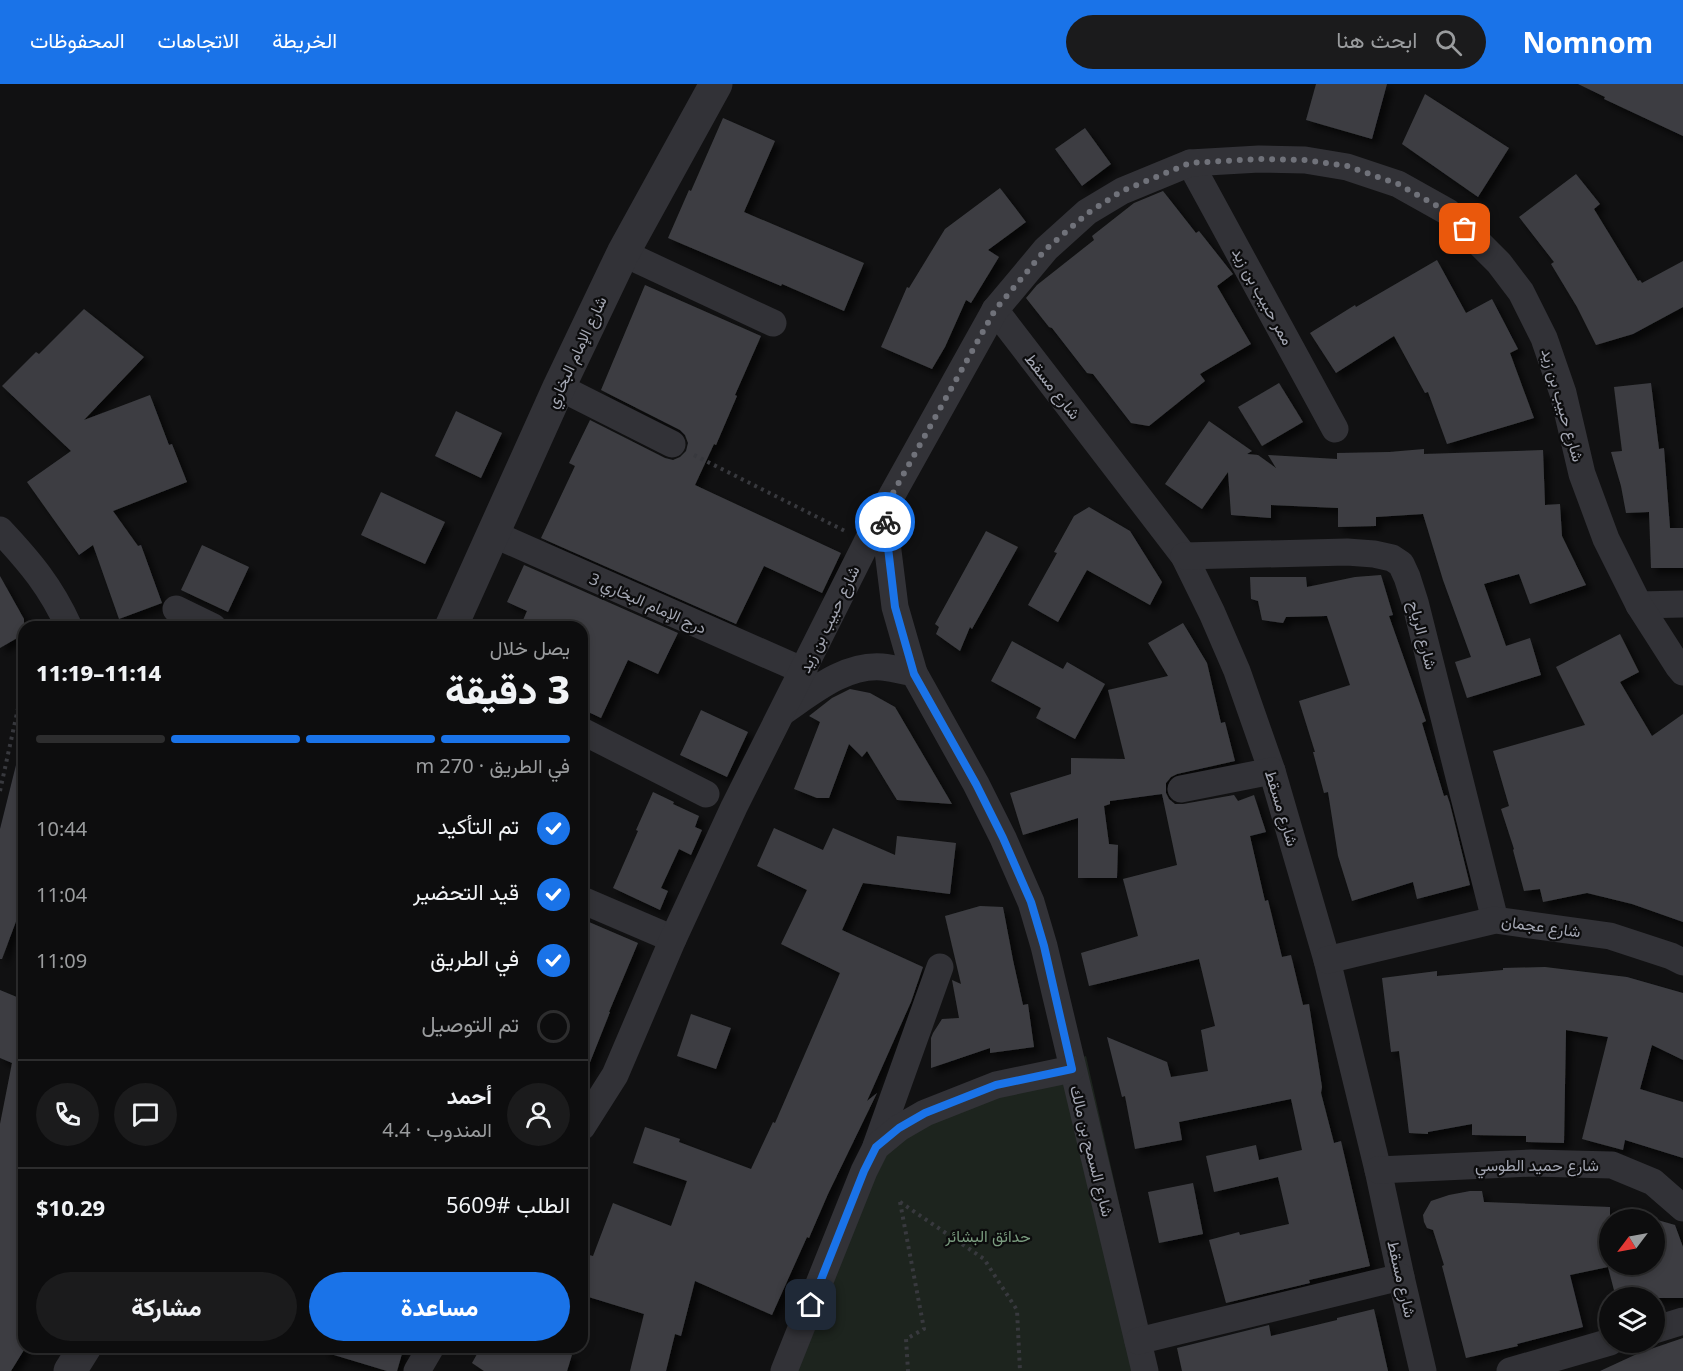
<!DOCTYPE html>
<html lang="ar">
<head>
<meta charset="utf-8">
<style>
  :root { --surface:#0d0d0e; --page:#1b1b1c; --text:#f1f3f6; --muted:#9a9c9e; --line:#2d2d2e; --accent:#1a73e8 }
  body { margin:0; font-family:"Noto Sans",Vazirmatn,sans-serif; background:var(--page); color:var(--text); direction:rtl; height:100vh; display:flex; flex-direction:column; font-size:22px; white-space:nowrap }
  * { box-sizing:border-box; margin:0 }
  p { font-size:20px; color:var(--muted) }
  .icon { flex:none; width:33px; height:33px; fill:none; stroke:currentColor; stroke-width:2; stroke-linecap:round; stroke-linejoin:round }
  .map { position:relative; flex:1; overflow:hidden; direction:ltr }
  .side { position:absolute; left:18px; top:537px; width:570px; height:732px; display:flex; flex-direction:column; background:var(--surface); border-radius:18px; box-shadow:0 3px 9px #0003,0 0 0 2px var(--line); direction:rtl }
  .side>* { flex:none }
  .needle { width:39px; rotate:238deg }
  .fabs { position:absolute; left:1599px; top:1125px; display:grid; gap:12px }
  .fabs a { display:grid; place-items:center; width:66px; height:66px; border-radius:50%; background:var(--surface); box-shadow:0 3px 9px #0003,0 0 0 2px var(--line); font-size:30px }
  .pin { position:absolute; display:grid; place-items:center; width:51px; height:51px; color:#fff; margin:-26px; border-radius:12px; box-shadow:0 3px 9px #0006 }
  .courier { position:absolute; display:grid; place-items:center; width:60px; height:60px; margin:-30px; border:4px solid #1a73e8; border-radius:50%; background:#fff; color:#222; box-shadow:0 2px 8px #0007 }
  .headline em { font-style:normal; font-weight:800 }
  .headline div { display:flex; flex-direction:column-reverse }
  .headline { display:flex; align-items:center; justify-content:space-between; height:102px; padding:0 18px }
  h1 { font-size:39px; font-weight:800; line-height:45px }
  .bar { display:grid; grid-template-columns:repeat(4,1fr); gap:9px 6px; align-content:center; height:72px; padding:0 18px }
  .bar i { height:8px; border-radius:4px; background:var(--line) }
  .bar .selected { background:var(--accent) }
  .bar p { grid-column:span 4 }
  .line { display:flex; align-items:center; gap:15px; padding:0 18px; border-top:2px solid var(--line) }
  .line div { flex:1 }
  .round { display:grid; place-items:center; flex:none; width:63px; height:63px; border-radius:32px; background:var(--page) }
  ol { padding:0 18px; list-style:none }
  li { display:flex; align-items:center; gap:18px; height:66px }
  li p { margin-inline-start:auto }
  li .icon { padding:6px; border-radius:50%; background:var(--accent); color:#fff; stroke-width:4 }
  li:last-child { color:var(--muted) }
  li i { width:33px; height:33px; border:3px solid var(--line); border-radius:50% }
  .cta { display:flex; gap:12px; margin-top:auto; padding:12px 18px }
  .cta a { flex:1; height:69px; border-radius:36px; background:var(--accent); color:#fff; font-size:24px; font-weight:800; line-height:69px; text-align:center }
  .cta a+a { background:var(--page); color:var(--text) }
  header { display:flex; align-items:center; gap:36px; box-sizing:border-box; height:84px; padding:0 30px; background:var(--accent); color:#fff }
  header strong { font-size:28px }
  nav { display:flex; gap:33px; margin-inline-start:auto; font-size:21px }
  .search { width:420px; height:54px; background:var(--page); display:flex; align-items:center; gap:15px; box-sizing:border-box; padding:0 21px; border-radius:33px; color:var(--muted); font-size:22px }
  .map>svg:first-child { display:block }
</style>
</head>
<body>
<header>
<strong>Nomnom</strong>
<div class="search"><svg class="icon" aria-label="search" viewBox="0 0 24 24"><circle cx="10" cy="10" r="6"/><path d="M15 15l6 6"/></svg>ابحث هنا</div>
<nav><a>الخريطة</a><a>الاتجاهات</a><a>المحفوظات</a></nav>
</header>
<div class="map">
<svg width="1683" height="1287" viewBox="0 0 1683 1287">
  <defs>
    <filter id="shadow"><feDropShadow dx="5.5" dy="5.5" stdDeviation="3" flood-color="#0009"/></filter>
  </defs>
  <rect width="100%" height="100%" fill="#111112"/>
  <!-- green -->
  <polygon fill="#1d241e" points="1086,972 1157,1287 785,1287 881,1059 969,1007"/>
  <!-- building -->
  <g fill="#3d3e42" filter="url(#shadow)">
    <polygon points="1316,0 1387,0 1372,55 1306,36"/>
    <polygon points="1578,0 1683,0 1683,52 1604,15 1605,13"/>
    <polygon points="1425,10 1509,64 1478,113 1402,60"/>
    <polygon points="723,34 775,57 744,128 864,179 844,227 782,200 781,202 668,154 689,106 691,107"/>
    <polygon points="1085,44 1111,80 1082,102 1055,65"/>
    <polygon points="1576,90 1600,120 1594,125 1638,197 1640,196 1642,199 1683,177 1683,223 1633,250 1596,261 1577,223 1551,180 1554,178 1519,133"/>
    <polygon points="1000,104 1026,138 988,166 999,173 971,219 966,216 945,263 932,285 881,263 907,203 909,204 945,145"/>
    <polygon points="1163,107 1196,149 1199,147 1233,190 1217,202 1251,260 1200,290 1205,297 1149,342 1131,339 1093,290 1087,289 1052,244 1049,243 1026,214 1037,201 1094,156 1092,152 1134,119"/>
    <polygon points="1437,176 1466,229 1492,215 1518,265 1510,269 1534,334 1447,360 1428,308 1425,309 1394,252 1336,289 1310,249 1355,221 1356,223"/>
    <polygon points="645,201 761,252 735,311 737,312 716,361 714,360 695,401 841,469 822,509 764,482 736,540 541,454 575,382 569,379 590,336 665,374 673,376 680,373 686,367 688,359 685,351 680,346 601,306"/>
    <polygon points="84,225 144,273 84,336 150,311 169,361 172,360 187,398 113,427 138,462 141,461 162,519 119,535 93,461 79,471 27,398 71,367 2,302 36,268 39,270"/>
    <polygon points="1279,299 1303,338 1262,362 1238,323"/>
    <polygon points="1651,299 1659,365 1664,364 1670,444 1683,444 1683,484 1651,484 1649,428 1626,429 1621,402 1611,368 1622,367 1614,303"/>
    <polygon points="456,327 502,349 481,394 435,372"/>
    <polygon points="1209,337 1252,367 1247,370 1258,371 1276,384 1268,371 1337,375 1337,369 1389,368 1424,365 1424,370 1543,366 1545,421 1560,420 1562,452 1586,501 1530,520 1519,490 1484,500 1506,562 1530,554 1541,591 1467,614 1455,578 1471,573 1443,496 1423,430 1376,433 1376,442 1338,443 1338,424 1271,421 1271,434 1231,431 1228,388 1202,425 1165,400"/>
    <polygon points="381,408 445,438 425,480 361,451"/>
    <polygon points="1089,423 1130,447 1162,498 1150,521 1087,486 1058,538 1028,521 1057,469 1054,468 1074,432"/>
    <polygon points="986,447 1018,463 972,545 970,543 960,567 936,550 939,543 935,540"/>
    <polygon points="202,461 249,483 228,528 181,506"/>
    <polygon points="524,481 678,549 658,590 628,576 601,634 582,625 582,543 520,543 527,527 507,518"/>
    <polygon points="1381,491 1393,531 1389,532 1426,637 1422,639 1444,712 1447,711 1450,720 1470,801 1417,815 1413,798 1352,817 1338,772 1328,708 1324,709 1313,668 1315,668 1299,617 1350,601 1327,532 1286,533 1283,539 1262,536 1258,517 1251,515 1250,493 1306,493 1307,503 1355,493"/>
    <polygon points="0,492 24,535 24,550 0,564"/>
    <polygon points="1183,539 1207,579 1221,639 1225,638 1235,677 1177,690 1171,693 1166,699 1166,709 1169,715 1175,720 1183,720 1234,711 1238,717 1254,711 1266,748 1250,752 1265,817 1268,816 1282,873 1291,871 1303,921 1309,920 1322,1003 1321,1009 1334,1059 1341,1057 1370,1182 1309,1196 1310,1199 1226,1219 1209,1156 1239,1148 1240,1151 1289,1140 1278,1093 1214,1108 1206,1072 1256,1061 1259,1076 1302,1066 1291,1015 1179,1038 1182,1056 1135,1065 1125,1012 1122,1013 1107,953 1167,978 1171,993 1208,987 1201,946 1215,942 1199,875 1089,902 1081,869 1138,852 1123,795 1177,781 1162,710 1110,717 1110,720 1104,722 1109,760 1118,761 1117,794 1078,794 1078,734 1023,751 1010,709 1071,690 1071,674 1125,675 1108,606 1168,592 1148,559"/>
    <polygon points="1620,550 1639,588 1620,598 1652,652 1683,630 1683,838 1632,820 1587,809 1543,818 1540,805 1524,807 1513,766 1514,765 1501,725 1509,722 1493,667 1585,641 1556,583"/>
    <polygon points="1012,557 1063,585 1067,578 1105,600 1075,655 1036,634 1041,624 991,597"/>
    <polygon points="850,605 870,609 895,623 952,720 897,716 867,667 862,673 849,660 829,714 817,714 794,705 820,638 809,632 832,614"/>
    <polygon points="701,626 748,648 727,693 680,671"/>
    <polygon points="17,677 24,677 24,816 2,875 0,875 0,745"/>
    <polygon points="653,708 674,718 673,720 699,732 695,743 702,746 691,771 679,765 661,804 668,807 660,826 613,804 638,747 636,746"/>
    <polygon points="774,744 823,766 833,744 895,771 897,752 956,759 950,810 863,799 842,846 923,883 911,918 867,1017 877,1009 828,1110 809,1154 807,1153 772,1231 695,1197 681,1252 675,1250 666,1287 630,1287 644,1230 582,1211 582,1169 593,1172 613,1119 671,1142 687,1097 633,1079 645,1043 680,1055 679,1058 751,1085 773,1038 775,1039 840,889 781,860 807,806 757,782"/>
    <polygon points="980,822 1003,823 1013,876 1023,921 1028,920 1034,963 990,969 990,964 931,984 931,954 933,949 942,935 959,934 952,896 961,900 945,832"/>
    <polygon points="582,835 638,859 609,928 610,928 583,996 582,996"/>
    <polygon points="1545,883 1627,893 1683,909 1683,976 1652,961 1640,1005 1683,1018 1683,1074 1625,1056 1623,1066 1582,1055 1608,953 1566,946 1564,1059 1526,1058 1526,1052 1472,1051 1472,1040 1428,1048 1428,1050 1409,1049 1399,967 1391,968 1382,894 1437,887 1437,892 1503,886 1503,884"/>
    <polygon points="0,906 24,916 24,955 19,967 24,967 24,1047 19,1071 24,1072 24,1266 11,1287 0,1287 0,1040 12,979 0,974"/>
    <polygon points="691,930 731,944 716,985 677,972"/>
    <polygon points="1193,1099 1203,1150 1159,1159 1148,1108"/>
    <polygon points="1470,1107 1482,1107 1484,1118 1610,1123 1610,1180 1654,1180 1654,1135 1675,1141 1683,1163 1683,1214 1616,1214 1608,1183 1570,1191 1583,1243 1517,1260 1518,1262 1466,1274 1442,1182 1444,1181 1433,1146 1427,1144 1424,1138 1423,1131 1431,1117 1449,1111"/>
    <polygon points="1374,1225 1388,1287 1182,1287 1177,1264 1269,1241 1271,1252 1337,1236 1337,1234"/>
    <polygon points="1683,1254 1683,1287 1600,1287 1639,1269"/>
    <polygon points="325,1263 404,1263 397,1287 387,1287 324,1268"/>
    <polygon points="481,1263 548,1263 572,1271 567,1287 484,1287 472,1279"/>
  </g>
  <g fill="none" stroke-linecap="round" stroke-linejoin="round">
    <!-- path -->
    <g stroke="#38393e" stroke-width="4" stroke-dasharray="3 4.5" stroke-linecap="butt">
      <polyline points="694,371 845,447"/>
      <polyline points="0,707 24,597"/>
      <polyline points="900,1118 984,1175 1017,1226 1020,1287"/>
      <polyline points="900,1118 924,1245 906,1255 908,1287"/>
    </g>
    <!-- minor -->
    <g stroke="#323237" stroke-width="27">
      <polyline points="1190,79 1335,345"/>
      <polyline points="623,169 773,239"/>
      <polyline points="995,226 1184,472 1212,529 1237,587 1272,687 1327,876 1378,1086 1401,1193 1423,1287"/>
      <polyline points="559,303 672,360"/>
      <polyline points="883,427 895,523 914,589 976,700 1003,754 1031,818 1044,862 1145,1287"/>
      <path d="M 0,446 C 30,478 51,503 69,543"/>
      <polyline points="493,450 804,587"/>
      <polyline points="1184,472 1347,468 1374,470 1392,474 1401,480 1407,493 1415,518 1495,836"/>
      <polyline points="1639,521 1683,520"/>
      <polyline points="176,525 213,543"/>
      <path d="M 784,627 C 812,608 845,580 882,583 C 892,584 904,587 914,589"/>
      <polyline points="582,647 706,710"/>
      <polyline points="1181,705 1272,687"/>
      <polyline points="582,816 673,855"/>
      <polyline points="1327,876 1495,836 1610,852 1671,872 1683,878"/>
      <polyline points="582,1043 615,991 673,855 734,723 867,458 883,427 995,226 1046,165 1087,128 1122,107 1190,79 1259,75 1305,76 1347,83 1398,100 1448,128 1499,179 1521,208 1544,254 1563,309 1582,390 1606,455 1639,521 1678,582 1683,588"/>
      <polyline points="876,1062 940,883"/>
      <polyline points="1378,1086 1532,1079 1612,1081 1653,1098 1683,1124"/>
      <polyline points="1654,1246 1683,1237"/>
      <polyline points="1138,1257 1401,1193"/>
      <polyline points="417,1287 431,1263"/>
      <polyline points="784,1287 864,1087 876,1063 899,1044 925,1029 996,1001 1072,985"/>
      <polyline points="1510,1287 1610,1258"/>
    </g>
    <!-- tertiary -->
    <g stroke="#323237" stroke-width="33">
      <polyline points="451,543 559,303 623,169 716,0"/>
      <polyline points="70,1287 85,1263"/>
    </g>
  </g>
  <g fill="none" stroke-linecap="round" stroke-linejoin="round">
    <!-- done -->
    <polyline stroke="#70727a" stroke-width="6" stroke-dasharray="0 10.8" points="885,438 883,427 995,226 1046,165 1088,129 1122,107 1190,79 1259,75 1305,76 1347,82 1398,100 1448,128 1465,145"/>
    <!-- route -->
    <polyline stroke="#1a73e8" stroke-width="8" points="811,1221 864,1087 876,1063 899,1044 925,1029 996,1001 1072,985 1044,862 1031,818 1003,754 976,700 914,590 895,523 885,438"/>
  </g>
  <g text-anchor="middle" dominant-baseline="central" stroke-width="4.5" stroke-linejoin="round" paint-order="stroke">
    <!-- street labels -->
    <g font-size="16" fill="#a3a6b2" stroke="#0c0c0d">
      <text transform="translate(1263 212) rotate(61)">ممر حبيب بن زيد</text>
      <text transform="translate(576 268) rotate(-65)">شارع الإمام البخاري</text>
      <text transform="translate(1053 302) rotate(52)">شارع مسقط</text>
      <text transform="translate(1563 321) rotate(74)">شارع حبيب بن زيد</text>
      <text transform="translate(648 519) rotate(24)">درج الإمام البخاري 3</text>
      <text transform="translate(829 535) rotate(-64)">شارع حبيب بن زيد</text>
      <text transform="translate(1423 551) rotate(75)">شارع الرياح</text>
      <text transform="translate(1282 724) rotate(73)">شارع مسقط</text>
      <text transform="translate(1541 842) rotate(8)">شارع عجمان</text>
      <text transform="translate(1092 1067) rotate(76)">شارع السمح بن مالك</text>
      <text x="1537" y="1081">شارع حميد الطوسي</text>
      <text transform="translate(1402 1195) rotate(77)">شارع مسقط</text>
    </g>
    <!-- park labels -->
    <g font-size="16" fill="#7a9c7f" stroke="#0c0c0d">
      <text x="988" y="1152">حدائق البشائر</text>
    </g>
  </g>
</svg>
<div class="fabs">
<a><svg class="needle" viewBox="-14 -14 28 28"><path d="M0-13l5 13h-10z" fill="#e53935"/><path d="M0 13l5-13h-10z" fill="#9a9c9e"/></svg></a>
<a><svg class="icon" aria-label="layers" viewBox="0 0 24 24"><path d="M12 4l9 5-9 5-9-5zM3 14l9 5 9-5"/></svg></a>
</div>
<div class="pin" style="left:1465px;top:145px;background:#ea580c"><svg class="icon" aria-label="bag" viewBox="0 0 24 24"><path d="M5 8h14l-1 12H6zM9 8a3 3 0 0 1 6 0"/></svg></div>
<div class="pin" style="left:811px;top:1221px;background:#1f2937"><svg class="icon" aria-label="home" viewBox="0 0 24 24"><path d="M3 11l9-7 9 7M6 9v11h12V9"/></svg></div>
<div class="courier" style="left:885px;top:438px"><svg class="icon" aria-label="bike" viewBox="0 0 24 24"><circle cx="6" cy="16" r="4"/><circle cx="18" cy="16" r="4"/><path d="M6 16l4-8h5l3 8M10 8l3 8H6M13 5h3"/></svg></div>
<section class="side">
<div class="headline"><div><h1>3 دقيقة</h1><p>يصل خلال</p></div><em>11:14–11:19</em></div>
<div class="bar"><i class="selected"></i><i class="selected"></i><i class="selected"></i><i></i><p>في الطريق · 270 m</p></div>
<ol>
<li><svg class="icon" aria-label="check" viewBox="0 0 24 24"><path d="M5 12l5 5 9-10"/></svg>تم التأكيد<p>10:44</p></li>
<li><svg class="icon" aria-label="check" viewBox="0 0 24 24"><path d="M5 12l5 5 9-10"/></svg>قيد التحضير<p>11:04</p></li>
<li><svg class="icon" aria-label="check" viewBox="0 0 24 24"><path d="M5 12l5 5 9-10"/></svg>في الطريق<p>11:09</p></li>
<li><i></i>تم التوصيل</li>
</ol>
<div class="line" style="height:108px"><a class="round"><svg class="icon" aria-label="person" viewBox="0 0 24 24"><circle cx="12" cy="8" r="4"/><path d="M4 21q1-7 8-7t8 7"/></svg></a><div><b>أحمد</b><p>المندوب · 4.4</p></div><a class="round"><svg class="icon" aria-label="chat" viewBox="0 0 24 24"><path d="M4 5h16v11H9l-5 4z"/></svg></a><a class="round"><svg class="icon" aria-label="phone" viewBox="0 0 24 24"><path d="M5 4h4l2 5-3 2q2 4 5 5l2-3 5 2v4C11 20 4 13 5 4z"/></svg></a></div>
<div class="line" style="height:78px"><div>الطلب #5609</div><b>$10.29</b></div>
<div class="cta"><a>مساعدة</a><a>مشاركة</a></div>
</section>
</div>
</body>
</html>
